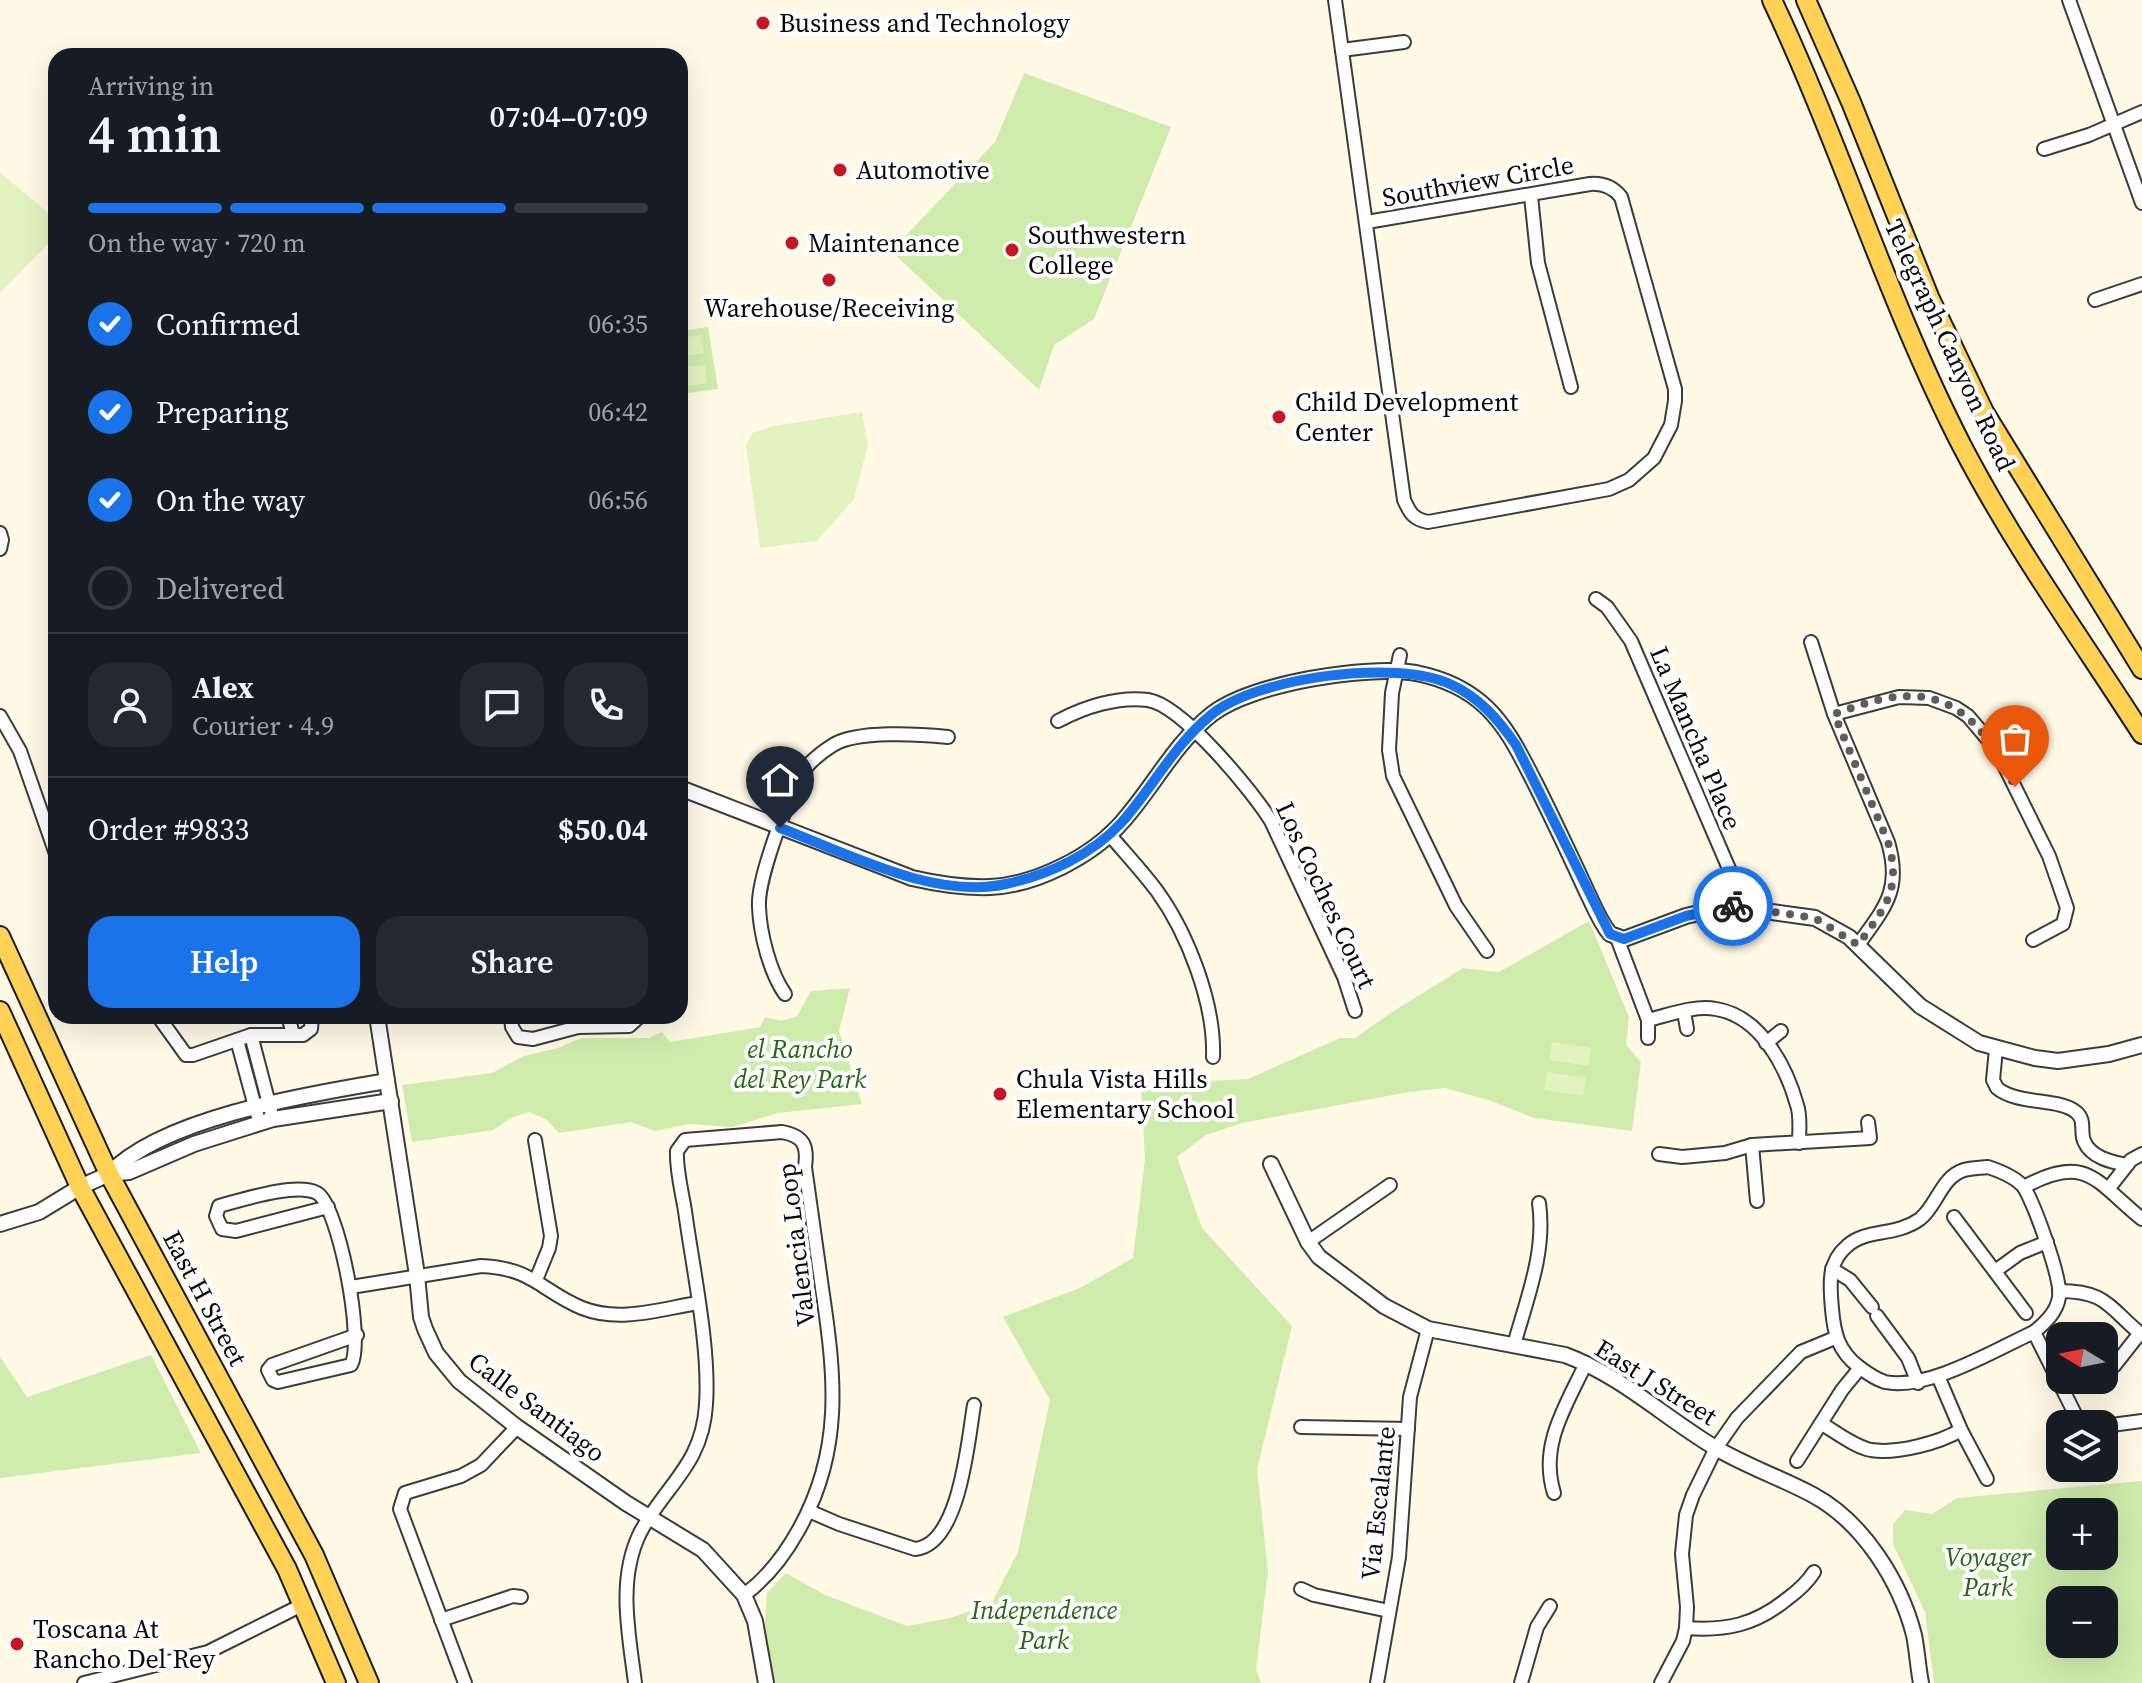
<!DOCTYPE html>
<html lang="en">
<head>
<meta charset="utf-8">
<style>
  :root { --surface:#171b24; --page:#242831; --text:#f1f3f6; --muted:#9ea1a6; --line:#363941; --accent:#1a73e8 }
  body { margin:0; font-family:"Source Serif 4",serif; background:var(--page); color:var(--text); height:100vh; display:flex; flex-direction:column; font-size:30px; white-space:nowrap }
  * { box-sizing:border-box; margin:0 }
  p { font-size:26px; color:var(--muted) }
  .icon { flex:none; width:44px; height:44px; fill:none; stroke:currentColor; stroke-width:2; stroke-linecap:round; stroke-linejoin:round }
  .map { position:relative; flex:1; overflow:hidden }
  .side { position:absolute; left:48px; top:48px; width:640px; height:976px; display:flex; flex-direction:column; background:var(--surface); border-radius:24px; box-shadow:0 8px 32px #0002 }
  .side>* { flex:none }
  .needle { width:52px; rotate:280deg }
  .buttons { position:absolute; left:2046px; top:1322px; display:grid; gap:16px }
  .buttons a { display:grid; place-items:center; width:72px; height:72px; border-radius:16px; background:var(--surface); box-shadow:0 8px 32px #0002; font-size:40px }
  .pin { position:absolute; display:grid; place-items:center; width:68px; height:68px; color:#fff; margin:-82px -34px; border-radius:50% 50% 50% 0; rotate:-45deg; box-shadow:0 0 8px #0007 }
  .pin .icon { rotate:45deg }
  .courier { position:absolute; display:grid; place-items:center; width:80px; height:80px; margin:-40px; border:6px solid #1a73e8; border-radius:50%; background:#fff; color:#222; box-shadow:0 2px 10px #0007 }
  .head em { font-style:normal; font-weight:600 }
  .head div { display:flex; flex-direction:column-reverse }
  .head { display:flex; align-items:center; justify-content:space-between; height:136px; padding:0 40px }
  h1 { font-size:52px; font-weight:600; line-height:60px }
  .bar { display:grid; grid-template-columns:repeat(4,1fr); gap:12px 8px; align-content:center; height:96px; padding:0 40px }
  .bar i { height:10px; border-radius:6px; background:var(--line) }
  .bar .on { background:var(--accent) }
  .bar p { grid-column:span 4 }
  .line { display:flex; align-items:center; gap:20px; padding:0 40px; border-top:2px solid var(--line) }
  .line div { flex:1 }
  .round { display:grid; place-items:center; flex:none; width:84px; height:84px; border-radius:24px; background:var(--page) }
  ol { padding:0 40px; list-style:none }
  li { display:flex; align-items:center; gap:24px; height:88px }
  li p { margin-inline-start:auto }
  li .icon { padding:8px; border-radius:50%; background:var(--accent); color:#fff; stroke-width:4 }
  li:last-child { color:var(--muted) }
  li i { width:44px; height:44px; border:4px solid var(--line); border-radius:50% }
  .primary-button { display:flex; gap:16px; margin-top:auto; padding:16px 40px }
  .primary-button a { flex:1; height:92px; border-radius:24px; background:var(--accent); color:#fff; font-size:32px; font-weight:600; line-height:92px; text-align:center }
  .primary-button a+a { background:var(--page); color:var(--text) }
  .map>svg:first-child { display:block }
</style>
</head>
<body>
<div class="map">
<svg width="2142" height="1683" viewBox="0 0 2142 1683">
  <rect width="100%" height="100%" fill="#fff9e6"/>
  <!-- green -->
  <g fill="#cfecac" fill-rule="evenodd">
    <polygon points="1024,73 1171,127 1094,319 1054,345 1039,390 891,251 995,142"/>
    <polygon points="708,327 718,389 680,394 680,331"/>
    <path d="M 1589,921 L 1629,1017 L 1626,1045 L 1641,1062 L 1632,1131 L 1534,1118 L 1491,1101 L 1445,1088 L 1409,1092 L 1242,1123 L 1206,1135 L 1177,1157 L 1202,1228 L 1292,1326 L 1257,1469 L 1268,1571 L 1256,1670 L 1261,1683 L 770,1683 L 764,1638 L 767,1593 L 786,1573 L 825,1595 L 907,1626 L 950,1618 L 991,1604 L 1018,1552 L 1050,1400 L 1003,1317 L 1080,1288 L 1133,1258 L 1145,1159 L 1141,1085 C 1165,1094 1170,1090 1190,1076 L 1208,1081 L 1248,1079 L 1340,1038 L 1355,1038 L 1392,1012 L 1463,968 L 1499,972 Z"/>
    <polygon points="850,988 839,1031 862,1104 778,1113 732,1127 689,1124 655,1131 631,1122 559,1133 547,1120 529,1112 511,1118 493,1130 412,1142 402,1085 492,1073 524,1056 558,1048 581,1038 649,1038 662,1032 670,1042 760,1027 765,1017 782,1021 797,1016 811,991"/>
    <polygon points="151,1355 201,1453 0,1478 0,1357 27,1397"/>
    <path d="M 2142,1481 L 2142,1683 L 1934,1683 L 1925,1612 L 1893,1544 L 1893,1524 L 1905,1510 L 1932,1514 L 1957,1498 ZM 2060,1512 L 2104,1512 L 2104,1556 L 2060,1556 ZM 2060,1600 L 2104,1600 L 2104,1644 L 2060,1644 Z"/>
  </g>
  <!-- pitch -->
  <g fill="#e2f3bf">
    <polygon points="0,172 56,220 56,236 0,293"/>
    <polygon points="701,335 704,353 680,357 680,338"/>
    <polygon points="705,365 707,383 680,387 680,368"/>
    <polygon points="862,412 868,445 854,499 817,541 760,548 746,446 752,433 774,426"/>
    <polygon points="1552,1042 1591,1048 1588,1066 1549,1060"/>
    <polygon points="1547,1072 1586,1078 1583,1096 1544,1090"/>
  </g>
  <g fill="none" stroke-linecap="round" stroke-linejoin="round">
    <!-- minor casing -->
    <g stroke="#3c3c3c" stroke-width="16">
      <g id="minor">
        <path d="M 1335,0 L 1404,500 C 1410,513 1413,519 1428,522 L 1609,489 L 1629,480 L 1654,458 L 1671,425 L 1675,401 L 1675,389 L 1621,197 C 1613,187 1603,183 1590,184 L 1367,222"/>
        <polyline points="2069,0 2142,203"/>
        <polyline points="1342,50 1404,42"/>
        <polyline points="2044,149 2089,135 2142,112"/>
        <polyline points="1531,196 1538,263 1571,387"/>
        <polyline points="2095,300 2142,284"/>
        <polyline points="0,533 2,540 0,549"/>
        <polyline points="1596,599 1607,607 1631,641 1730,871 1729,906"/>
        <path d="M 1811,642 L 1834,714 L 1888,842 C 1902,890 1885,907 1858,945"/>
        <polyline points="1400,655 1392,693 1389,750 1393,776 1456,906 1487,951"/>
        <polyline points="1834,714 1899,697 1929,698 1956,708 1968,716 1996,749 2049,856 2067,908 2063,924 2033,940"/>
        <polyline points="0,716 20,751 56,854"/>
        <path d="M 1058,721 C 1084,707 1118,696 1148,700 C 1182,705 1253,792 1271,821 L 1344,977 L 1355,1011"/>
        <path d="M 1109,834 C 1125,853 1142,871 1157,891 C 1188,934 1215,1004 1213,1057"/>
        <polyline points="1617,938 1648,1020 1648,1038"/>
        <path d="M 785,994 C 770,973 760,934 759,907 C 757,879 791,786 809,764 C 815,758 825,750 833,745 C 857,730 919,734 948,737"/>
        <polyline points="1684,1012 1687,1029"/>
        <polyline points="158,1016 186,1055 193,1055 251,1035 303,1035 311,1029 312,1016"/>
        <polyline points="288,1016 293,1034"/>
        <polyline points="511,1016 512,1027 518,1037 533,1039 578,1027 629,1026 640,1016"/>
        <path d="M 1648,1020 C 1669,1015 1694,1005 1716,1009 C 1760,1016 1786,1066 1797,1105 C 1801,1116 1799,1131 1799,1143"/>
        <polyline points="251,1035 273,1119"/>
        <polyline points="237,1040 257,1114"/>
        <polyline points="1766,1043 1781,1031"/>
        <path d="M 1996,1049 L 1993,1080 L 1997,1088 C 2017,1105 2060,1098 2076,1112 C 2086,1120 2080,1131 2084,1141 C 2091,1158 2112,1162 2127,1165"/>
        <polyline points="535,1140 551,1236 549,1248 536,1280"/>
        <polyline points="1752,1145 1757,1201"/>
        <polyline points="1659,1154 1682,1157 1725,1153 1752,1145 1870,1138 1868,1122"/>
        <path d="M 1988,1167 C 2000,1171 2018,1178 2025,1189 C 2035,1207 2062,1279 2059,1297 C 2057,1312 2045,1323 2034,1332 C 1995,1350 1927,1391 1885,1382 C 1875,1379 1867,1373 1859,1367 C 1838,1351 1834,1333 1832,1309 C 1830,1285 1827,1263 1847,1246 C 1867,1228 1895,1237 1920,1219 C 1937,1206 1941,1177 1964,1170 C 1971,1168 1980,1168 1988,1167 Z"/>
        <path d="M 2024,1187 C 2087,1153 2095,1181 2142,1219"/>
        <polyline points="2109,1188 2131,1160 2142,1154"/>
        <path d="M 328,1207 L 236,1231 L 222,1229 L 216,1216 L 219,1206 C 242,1200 296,1182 317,1193 C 338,1204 365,1341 351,1365 L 278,1382 L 273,1380 L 268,1370 L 272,1365 L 357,1335"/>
        <polyline points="1954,1217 2026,1313"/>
        <polyline points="1308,1242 1390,1185"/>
        <polyline points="1832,1269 1850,1280 1872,1307"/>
        <polyline points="1995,1271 2020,1253 2047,1242"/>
        <path d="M 351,1287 L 481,1266 C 533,1268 541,1291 582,1308 C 620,1323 660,1309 698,1303"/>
        <path d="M 2059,1291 C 2107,1291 2108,1307 2142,1335"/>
        <polyline points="1877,1316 1908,1358 1918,1383"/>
        <polyline points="2034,1332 2080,1424"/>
        <path d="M 1514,1345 C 1527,1298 1546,1252 1539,1203"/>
        <polyline points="2114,1366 2140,1333"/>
        <polyline points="1938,1376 1961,1430 1987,1479"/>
        <path d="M 1822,1424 C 1836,1432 1855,1447 1871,1450 C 1897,1454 1939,1443 1961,1430"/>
        <polyline points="2104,1426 2142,1421"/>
        <polyline points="1301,1427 1408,1429"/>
        <polyline points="1797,1461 1842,1390 1860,1368"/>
        <polyline points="2099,1468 2100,1473"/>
        <path d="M 1554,1493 C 1539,1445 1566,1406 1586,1363"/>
        <path d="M 809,1511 L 839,1524 L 915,1549 C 960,1545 968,1440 974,1405"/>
        <polyline points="1301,1589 1314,1595 1389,1611"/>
        <polyline points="441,1620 513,1596 521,1597"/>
        <path d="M 1686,1628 C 1726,1631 1755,1625 1787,1599 C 1798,1591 1807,1583 1814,1572"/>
        <polyline points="84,1683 208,1652 302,1605"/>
        <polyline points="465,1683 400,1509 405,1493 461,1476 481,1465 517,1427"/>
        <path d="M 635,1683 C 629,1634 617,1580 640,1533 C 665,1485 702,1466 706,1405 C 710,1347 693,1270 685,1211 C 682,1192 676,1170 677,1151 L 685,1140 L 782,1132 C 804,1136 808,1146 805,1167 C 811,1207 816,1248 822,1288 C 835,1375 844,1450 798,1531 C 784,1556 767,1578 744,1595"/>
        <polyline points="1377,1683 1399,1557 1410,1397 1428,1329"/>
        <polyline points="1521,1683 1537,1627 1550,1606"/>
        <polyline points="1661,1683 1683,1641 1686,1628 1687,1607 1682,1554 1686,1515 1693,1495 1716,1448 1737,1418 1801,1352 1835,1338"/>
      </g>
    </g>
    <!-- tertiary casing -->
    <g stroke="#3c3c3c" stroke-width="18">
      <g id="tertiary">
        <path d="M 680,788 L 912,878 C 938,884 963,888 990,887 C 1036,885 1093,856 1123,821 C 1154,786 1174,744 1212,714 C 1252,683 1366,665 1416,673 C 1441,678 1467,689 1486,707 C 1508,728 1521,756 1535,783 C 1553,819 1570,855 1587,892 C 1594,906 1600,922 1610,934 L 1624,939 L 1686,916 L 1729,906 L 1815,918 L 1849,937 L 1920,1006 L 1979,1043 L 2035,1058 L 2058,1061 L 2109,1054 L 2142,1045"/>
        <polyline points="377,1016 417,1275 421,1317 425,1329 436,1353 459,1381 517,1427 626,1503 703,1550 744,1595 755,1621 766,1683"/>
        <path d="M 1271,1164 L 1308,1242 L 1319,1257 L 1384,1306 L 1428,1329 L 1565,1355 C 1620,1375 1664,1417 1714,1447 C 1746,1466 1781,1478 1813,1495 C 1863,1522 1900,1581 1914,1635 C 1917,1650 1918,1667 1921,1683"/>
        <path d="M 109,1174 C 163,1117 310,1094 387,1081"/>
        <polyline points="0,1224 39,1212 80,1187 109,1174 129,1172 194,1144 273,1119 391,1101"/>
      </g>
    </g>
    <!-- primary casing -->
    <g stroke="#1a1a1a" stroke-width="22">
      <g id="primary">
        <path d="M 1772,0 C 1841,146 1888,302 1962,446 C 2014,546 2081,639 2142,734"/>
        <polyline points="1806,0 1851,102 1930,299 1984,412 2142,669"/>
        <polyline points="0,936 109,1174 314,1555 369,1683"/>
        <polyline points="0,1011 80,1187 287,1569 336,1683"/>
      </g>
    </g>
    <!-- minor -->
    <use href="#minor" stroke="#fff" stroke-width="12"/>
    <!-- tertiary -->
    <use href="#tertiary" stroke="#fff" stroke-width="14"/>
    <!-- primary -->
    <use href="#primary" stroke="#ffd256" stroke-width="18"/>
  </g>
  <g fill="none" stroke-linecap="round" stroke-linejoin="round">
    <!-- done -->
    <path stroke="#5f5d56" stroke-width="8" stroke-dasharray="0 14.4" d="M 1733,906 L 1815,918 L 1858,945 C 1885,907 1902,890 1888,842 L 1834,714 C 1852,708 1870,701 1888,698 C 1957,686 1989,733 2015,787"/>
    <!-- route -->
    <path stroke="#1a73e8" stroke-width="10" d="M 780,828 C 847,853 934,900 1006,884 C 1049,875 1093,854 1122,822 C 1153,787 1174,745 1211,715 C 1257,677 1396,659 1450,684 C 1479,697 1498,719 1516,745 L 1610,934 L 1624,939 L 1686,916 L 1733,906"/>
  </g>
  <!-- markers -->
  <g fill="#c51623" stroke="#fff" stroke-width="3">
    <circle cx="763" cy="23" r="8"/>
    <circle cx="840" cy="170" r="8"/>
    <circle cx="792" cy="243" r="8"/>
    <circle cx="1012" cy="250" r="8"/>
    <circle cx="829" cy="280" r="8"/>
    <circle cx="1279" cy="417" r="8"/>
    <circle cx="1000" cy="1094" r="8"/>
    <circle cx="17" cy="1644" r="8"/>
  </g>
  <g text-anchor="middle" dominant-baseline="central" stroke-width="8" stroke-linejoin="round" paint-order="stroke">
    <!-- poi labels -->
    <g font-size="26" fill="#090909" stroke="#fff" text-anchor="start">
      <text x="779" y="23">Business and Technology</text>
      <text x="856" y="170">Automotive</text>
      <text x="1028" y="235">Southwestern<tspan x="1028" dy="30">College</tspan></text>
      <text x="808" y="243">Maintenance</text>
      <text x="829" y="308" text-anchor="middle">Warehouse/Receiving</text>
      <text x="1295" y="402">Child Development<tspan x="1295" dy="30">Center</tspan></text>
      <text x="1016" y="1079">Chula Vista Hills<tspan x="1016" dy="30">Elementary School</tspan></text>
      <text x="33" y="1629">Toscana At<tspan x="33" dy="30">Rancho Del Rey</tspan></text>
    </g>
    <!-- street labels -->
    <g font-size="26" fill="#090909" stroke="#fff">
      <text transform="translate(1478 181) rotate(-10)">Southview Circle</text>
      <text transform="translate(1950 345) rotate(65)">Telegraph Canyon Road</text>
      <text transform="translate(1696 738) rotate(67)">La Mancha Place</text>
      <text transform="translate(1326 895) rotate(65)">Los Coches Court</text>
      <text transform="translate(796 1245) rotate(-97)">Valencia Loop</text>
      <text transform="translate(205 1298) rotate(62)">East H Street</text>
      <text transform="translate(1656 1382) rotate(32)">East J Street</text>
      <text transform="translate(537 1407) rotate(37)">Calle Santiago</text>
      <text transform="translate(1378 1503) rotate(-84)">Via Escalante</text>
    </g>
    <!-- park labels -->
    <g font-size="26" font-style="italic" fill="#286515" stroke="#fff">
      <text x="800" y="1049">el Rancho<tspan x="800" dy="30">del Rey Park</tspan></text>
      <text x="1988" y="1557">Voyager<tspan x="1988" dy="30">Park</tspan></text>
      <text x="1044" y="1610">Independence<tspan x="1044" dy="30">Park</tspan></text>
    </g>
  </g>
</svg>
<div class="buttons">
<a><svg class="needle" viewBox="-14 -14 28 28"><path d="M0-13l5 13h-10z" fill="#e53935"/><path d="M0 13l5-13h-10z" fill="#9ea1a6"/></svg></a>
<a><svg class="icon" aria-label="layers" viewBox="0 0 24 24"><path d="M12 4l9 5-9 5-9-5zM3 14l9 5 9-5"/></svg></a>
<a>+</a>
<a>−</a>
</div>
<div class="pin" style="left:2015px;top:787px;background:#ea580c"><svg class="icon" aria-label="bag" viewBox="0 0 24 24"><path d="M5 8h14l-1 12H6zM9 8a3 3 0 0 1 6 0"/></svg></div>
<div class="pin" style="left:780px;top:828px;background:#1f2937"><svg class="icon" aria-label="home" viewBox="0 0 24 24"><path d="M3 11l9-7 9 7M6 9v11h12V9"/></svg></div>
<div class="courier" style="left:1733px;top:906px"><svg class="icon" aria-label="bike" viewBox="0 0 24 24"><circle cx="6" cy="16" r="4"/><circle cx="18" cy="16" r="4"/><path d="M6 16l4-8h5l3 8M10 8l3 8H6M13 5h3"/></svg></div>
<section class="side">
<div class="head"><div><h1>4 min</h1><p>Arriving in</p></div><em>07:04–07:09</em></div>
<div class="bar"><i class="on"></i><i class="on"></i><i class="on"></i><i></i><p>On the way · 720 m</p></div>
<ol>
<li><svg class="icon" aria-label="check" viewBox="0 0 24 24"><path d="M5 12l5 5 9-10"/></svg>Confirmed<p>06:35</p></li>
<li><svg class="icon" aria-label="check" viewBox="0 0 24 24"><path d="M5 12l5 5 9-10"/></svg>Preparing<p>06:42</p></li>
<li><svg class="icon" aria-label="check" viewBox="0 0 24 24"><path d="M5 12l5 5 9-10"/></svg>On the way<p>06:56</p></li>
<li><i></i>Delivered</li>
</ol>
<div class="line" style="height:144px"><a class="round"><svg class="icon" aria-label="person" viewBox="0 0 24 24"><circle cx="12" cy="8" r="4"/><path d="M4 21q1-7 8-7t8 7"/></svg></a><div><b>Alex</b><p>Courier · 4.9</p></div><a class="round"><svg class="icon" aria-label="chat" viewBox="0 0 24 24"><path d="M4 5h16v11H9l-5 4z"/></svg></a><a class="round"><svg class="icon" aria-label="phone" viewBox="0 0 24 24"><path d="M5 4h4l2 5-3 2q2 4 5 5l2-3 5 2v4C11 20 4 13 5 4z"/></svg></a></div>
<div class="line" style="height:104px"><div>Order #9833</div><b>$50.04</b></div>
<div class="primary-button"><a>Help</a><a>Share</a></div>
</section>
</div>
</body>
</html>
